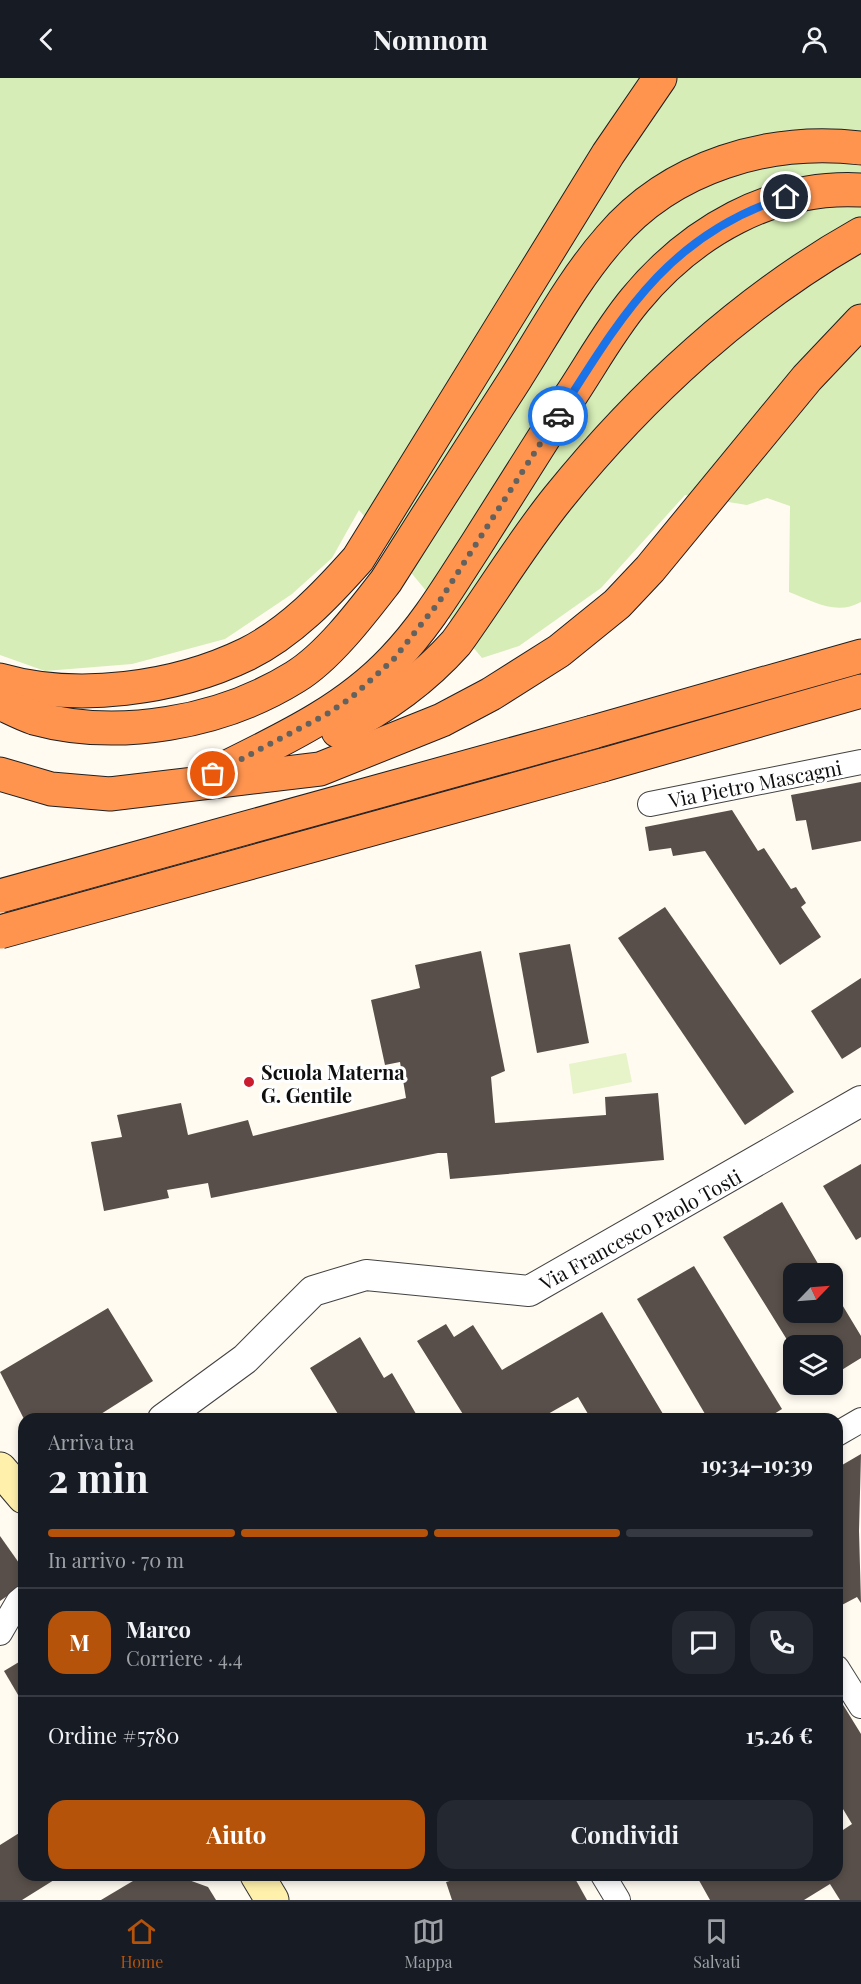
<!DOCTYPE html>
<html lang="it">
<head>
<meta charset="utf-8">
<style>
  :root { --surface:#171b24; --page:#242831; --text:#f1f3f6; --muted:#9ea1a6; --line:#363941; --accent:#b45309 }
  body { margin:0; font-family:"Playfair Display",serif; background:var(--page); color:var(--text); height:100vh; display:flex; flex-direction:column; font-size:22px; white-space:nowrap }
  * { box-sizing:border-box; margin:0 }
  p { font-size:20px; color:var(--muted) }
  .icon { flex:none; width:33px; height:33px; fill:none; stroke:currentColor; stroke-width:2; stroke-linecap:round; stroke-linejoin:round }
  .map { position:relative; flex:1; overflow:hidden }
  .side { position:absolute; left:18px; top:1335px; width:825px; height:468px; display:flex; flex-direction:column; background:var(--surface); border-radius:18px; box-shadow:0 3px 9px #0003 }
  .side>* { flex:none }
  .needle { width:39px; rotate:65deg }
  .buttons { position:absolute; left:783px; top:1185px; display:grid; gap:12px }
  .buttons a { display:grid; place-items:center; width:60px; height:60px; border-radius:12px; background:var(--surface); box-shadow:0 3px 9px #0003; font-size:30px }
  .pin { position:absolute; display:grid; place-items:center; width:51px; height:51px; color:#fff; margin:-26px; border:3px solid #fff; border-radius:50%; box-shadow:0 2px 6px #0007 }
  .courier { position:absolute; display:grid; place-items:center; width:60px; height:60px; margin:-30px; border:4px solid #1a73e8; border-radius:50%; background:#fff; color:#222; box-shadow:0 2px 8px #0007 }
  .head em { font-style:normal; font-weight:700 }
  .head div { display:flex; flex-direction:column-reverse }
  .head { display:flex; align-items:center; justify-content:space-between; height:102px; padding:0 30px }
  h1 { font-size:39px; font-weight:700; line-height:45px }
  .bar { display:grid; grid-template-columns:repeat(4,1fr); gap:9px 6px; align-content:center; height:72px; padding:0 30px }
  .bar i { height:8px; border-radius:4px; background:var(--line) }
  .bar .current { background:var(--accent) }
  .bar p { grid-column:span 4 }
  .line { display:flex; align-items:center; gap:15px; padding:0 30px; border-top:2px solid var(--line) }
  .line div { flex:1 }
  .round { display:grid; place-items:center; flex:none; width:63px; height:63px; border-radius:18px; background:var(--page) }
  .button { display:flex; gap:12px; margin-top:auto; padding:12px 30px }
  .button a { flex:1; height:69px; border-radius:18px; background:var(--accent); color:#fff; font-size:24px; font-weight:700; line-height:69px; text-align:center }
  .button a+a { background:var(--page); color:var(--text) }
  header { display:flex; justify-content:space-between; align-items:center; height:78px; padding:0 30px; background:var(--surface); font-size:27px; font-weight:700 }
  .tab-bar { display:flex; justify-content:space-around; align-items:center; height:84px; border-top:2px solid var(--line); background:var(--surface); font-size:16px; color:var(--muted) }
  .tab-bar a { display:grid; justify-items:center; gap:3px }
  .tab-bar .current { color:var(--accent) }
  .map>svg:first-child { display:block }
</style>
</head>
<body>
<header><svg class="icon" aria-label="back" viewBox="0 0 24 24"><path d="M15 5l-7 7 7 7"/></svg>Nomnom<svg class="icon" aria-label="person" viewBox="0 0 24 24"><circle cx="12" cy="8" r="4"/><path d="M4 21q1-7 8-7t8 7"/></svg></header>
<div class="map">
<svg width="861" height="1822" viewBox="0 0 861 1822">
  <rect width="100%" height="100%" fill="#fffbf1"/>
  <!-- green -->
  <path fill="#d6edb7" d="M 0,0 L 861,0 L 861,524 C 836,538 813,523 789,514 L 790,428 L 767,420 L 747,427 L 685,417 L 601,510 L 519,568 L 482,580 L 359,432 L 332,480 L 292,516 L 225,561 L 132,586 L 45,593 L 0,577 Z"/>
  <!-- pitch -->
  <polygon fill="#e7f3c9" points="626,975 632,1004 573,1016 569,986"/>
  <!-- building -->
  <g fill="#584f4a">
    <polygon points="861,704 861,763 812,772 806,742 796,743 791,717"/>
    <polygon points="732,732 758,773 764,770 791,811 796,809 806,825 801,829 821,859 780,887 705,773 673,778 671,770 649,773 645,749"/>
    <polygon points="665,829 794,1014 745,1047 618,860"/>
    <polygon points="570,866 589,965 537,975 519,875"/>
    <polygon points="481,873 505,993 491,999 495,1045 606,1037 605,1019 658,1015 664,1082 450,1101 447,1075 438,1075 211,1120 208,1105 167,1112 169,1120 104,1133 91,1064 122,1059 117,1037 181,1025 188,1057 248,1042 253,1058 406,1020 400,984 385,987 371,922 420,910 415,887"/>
    <polygon points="861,900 861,969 842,981 811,933"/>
    <polygon points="861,1086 861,1159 856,1162 823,1108"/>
    <polygon points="782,1124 824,1196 794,1196 794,1234 832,1234 832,1210 861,1258 861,1280 832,1298 832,1268 794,1268 794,1273 723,1159"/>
    <polygon points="694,1188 782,1331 766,1341 708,1341 637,1221"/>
    <polygon points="108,1230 153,1303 93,1341 24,1341 0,1294"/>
    <polygon points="602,1234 666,1341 591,1341 578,1319 539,1341 466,1341 417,1263 446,1246 454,1259 473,1247 502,1292"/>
    <polygon points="360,1259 384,1300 392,1295 419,1341 341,1341 310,1290"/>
    <polygon points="861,1376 859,1453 861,1525 857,1519 838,1529 837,1390"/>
    <polygon points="0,1458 24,1492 24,1506 0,1523"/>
    <polygon points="24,1581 24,1627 4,1593"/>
    <polygon points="837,1617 861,1656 861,1822 840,1822 830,1806 804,1822 710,1822 696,1797 837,1797 837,1749 840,1754 852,1746 837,1721"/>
    <polygon points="24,1752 24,1797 62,1797 22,1822 0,1822 0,1767"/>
    <polygon points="143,1797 175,1797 208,1809 216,1822 101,1822"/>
    <polygon points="471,1797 573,1797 587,1822 452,1822 446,1804"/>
  </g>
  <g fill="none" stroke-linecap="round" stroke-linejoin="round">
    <!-- minor casing -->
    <g stroke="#424242" stroke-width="26">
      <g id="minor">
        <polyline points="650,726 861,684"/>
        <polyline points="837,1356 861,1342"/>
        <polyline points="0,1555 18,1524 24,1519"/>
        <polyline points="837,1590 861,1628"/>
        <polyline points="603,1797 618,1822"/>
      </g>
    </g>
    <!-- tertiary casing -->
    <g stroke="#424242" stroke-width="32">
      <polyline id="tertiary" points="163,1341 245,1281 313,1213 366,1197 529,1213 861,1023"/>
    </g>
    <!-- secondary casing -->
    <g stroke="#313131" stroke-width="35">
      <g id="secondary">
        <polyline points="0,1391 24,1419"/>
        <polyline points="257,1797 272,1822"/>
      </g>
    </g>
    <!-- motorway casing -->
    <g stroke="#202020" stroke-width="35">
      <g id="motorway">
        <path d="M 0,602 C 77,624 175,611 247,576 C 291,554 326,517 358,481 L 608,76 L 660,0"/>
        <path d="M 0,625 C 11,630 22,636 34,640 C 118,663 221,645 295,599 C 328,579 362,534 386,503 C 429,435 473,367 516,300 C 546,253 573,202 610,160 C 671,88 770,59 861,70"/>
        <path d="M 338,653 C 382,631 423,602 456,565 C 490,518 521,466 558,420 C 641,317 745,221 861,156"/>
        <polyline points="593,654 861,578"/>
        <polyline points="603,687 861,613"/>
        <polyline points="0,696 51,711 110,716 320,691 442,642 491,616 559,573 617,526 650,491 807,300 861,243"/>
        <path d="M 213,696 C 277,664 343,635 393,582 C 426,548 450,507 476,467 C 507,418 538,369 569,320 C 591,287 610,252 635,222 C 691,154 772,107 861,112"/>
      </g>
    </g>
    <!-- minor -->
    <use href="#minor" stroke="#fff" stroke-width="24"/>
    <!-- tertiary -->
    <use href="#tertiary" stroke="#fff" stroke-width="30"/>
    <!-- secondary -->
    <use href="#secondary" stroke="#fff1ac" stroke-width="33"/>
    <!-- motorway -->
    <use href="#motorway" stroke="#ff944f" stroke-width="33"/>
    <!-- motorway-bridge casing -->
    <g stroke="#202020" stroke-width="35" stroke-linecap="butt">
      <g id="motorway-bridge">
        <polyline points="0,818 593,654"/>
        <polyline points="0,854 603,687"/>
      </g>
    </g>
    <!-- motorway-bridge -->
    <use href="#motorway-bridge" stroke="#ff944f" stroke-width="33"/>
  </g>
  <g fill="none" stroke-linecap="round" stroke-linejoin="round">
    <!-- done -->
    <polyline stroke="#63625e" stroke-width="6" stroke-dasharray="0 10.8" points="213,696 327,636 351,620 393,582 439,524 558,338"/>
    <!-- route -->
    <path stroke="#1a73e8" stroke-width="8" d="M 558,338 C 621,239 667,157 786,119"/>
  </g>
  <!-- markers -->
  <circle fill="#ca1b2f" stroke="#fff" stroke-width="2" cx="249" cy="1004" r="6"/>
  <g text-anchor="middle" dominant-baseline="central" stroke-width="6" stroke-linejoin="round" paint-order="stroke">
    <!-- street labels -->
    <g font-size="20" fill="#0f0f0f" stroke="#fff">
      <text transform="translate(755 705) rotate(-11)">Via Pietro Mascagni</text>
      <text transform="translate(640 1151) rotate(-29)">Via Francesco Paolo Tosti</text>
    </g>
    <!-- poi labels -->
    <g font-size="20" font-weight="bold" fill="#0f0f0f" stroke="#fff" text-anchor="start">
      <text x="261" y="993">Scuola Materna<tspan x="261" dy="23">G. Gentile</tspan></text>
    </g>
  </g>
</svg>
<div class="buttons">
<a><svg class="needle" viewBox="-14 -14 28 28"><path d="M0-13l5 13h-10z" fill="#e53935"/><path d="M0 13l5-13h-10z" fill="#9ea1a6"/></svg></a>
<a><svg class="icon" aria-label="layers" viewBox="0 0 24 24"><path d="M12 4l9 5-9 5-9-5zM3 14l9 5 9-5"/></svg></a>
</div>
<div class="pin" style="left:213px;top:696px;background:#ea580c"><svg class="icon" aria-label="bag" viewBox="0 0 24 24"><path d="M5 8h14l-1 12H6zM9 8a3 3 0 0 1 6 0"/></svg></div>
<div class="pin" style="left:786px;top:119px;background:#1f2937"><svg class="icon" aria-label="home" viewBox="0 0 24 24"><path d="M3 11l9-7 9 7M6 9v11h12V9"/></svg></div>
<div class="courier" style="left:558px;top:338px"><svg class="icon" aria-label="car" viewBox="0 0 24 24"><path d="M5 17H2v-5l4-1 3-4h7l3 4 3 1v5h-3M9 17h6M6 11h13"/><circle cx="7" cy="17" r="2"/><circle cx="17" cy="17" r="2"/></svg></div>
<section class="side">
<div class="head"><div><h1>2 min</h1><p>Arriva tra</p></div><em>19:34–19:39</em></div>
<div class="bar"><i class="current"></i><i class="current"></i><i class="current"></i><i></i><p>In arrivo · 70 m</p></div>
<div class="line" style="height:108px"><b class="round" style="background:var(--accent);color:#fff">M</b><div><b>Marco</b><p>Corriere · 4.4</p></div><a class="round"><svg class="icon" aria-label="chat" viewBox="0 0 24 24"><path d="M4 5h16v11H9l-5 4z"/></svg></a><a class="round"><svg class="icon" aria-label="phone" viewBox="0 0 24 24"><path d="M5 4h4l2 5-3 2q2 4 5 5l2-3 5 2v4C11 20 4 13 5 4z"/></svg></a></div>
<div class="line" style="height:78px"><div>Ordine #5780</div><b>15.26 €</b></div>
<div class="button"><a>Aiuto</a><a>Condividi</a></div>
</section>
</div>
<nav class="tab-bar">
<a class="current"><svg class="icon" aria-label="home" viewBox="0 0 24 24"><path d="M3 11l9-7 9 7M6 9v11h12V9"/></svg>Home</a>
<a><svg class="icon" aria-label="map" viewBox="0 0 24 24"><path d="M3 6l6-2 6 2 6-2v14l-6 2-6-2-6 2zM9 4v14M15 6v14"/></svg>Mappa</a>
<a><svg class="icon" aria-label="saved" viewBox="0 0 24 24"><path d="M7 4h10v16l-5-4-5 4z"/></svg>Salvati</a>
</nav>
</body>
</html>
